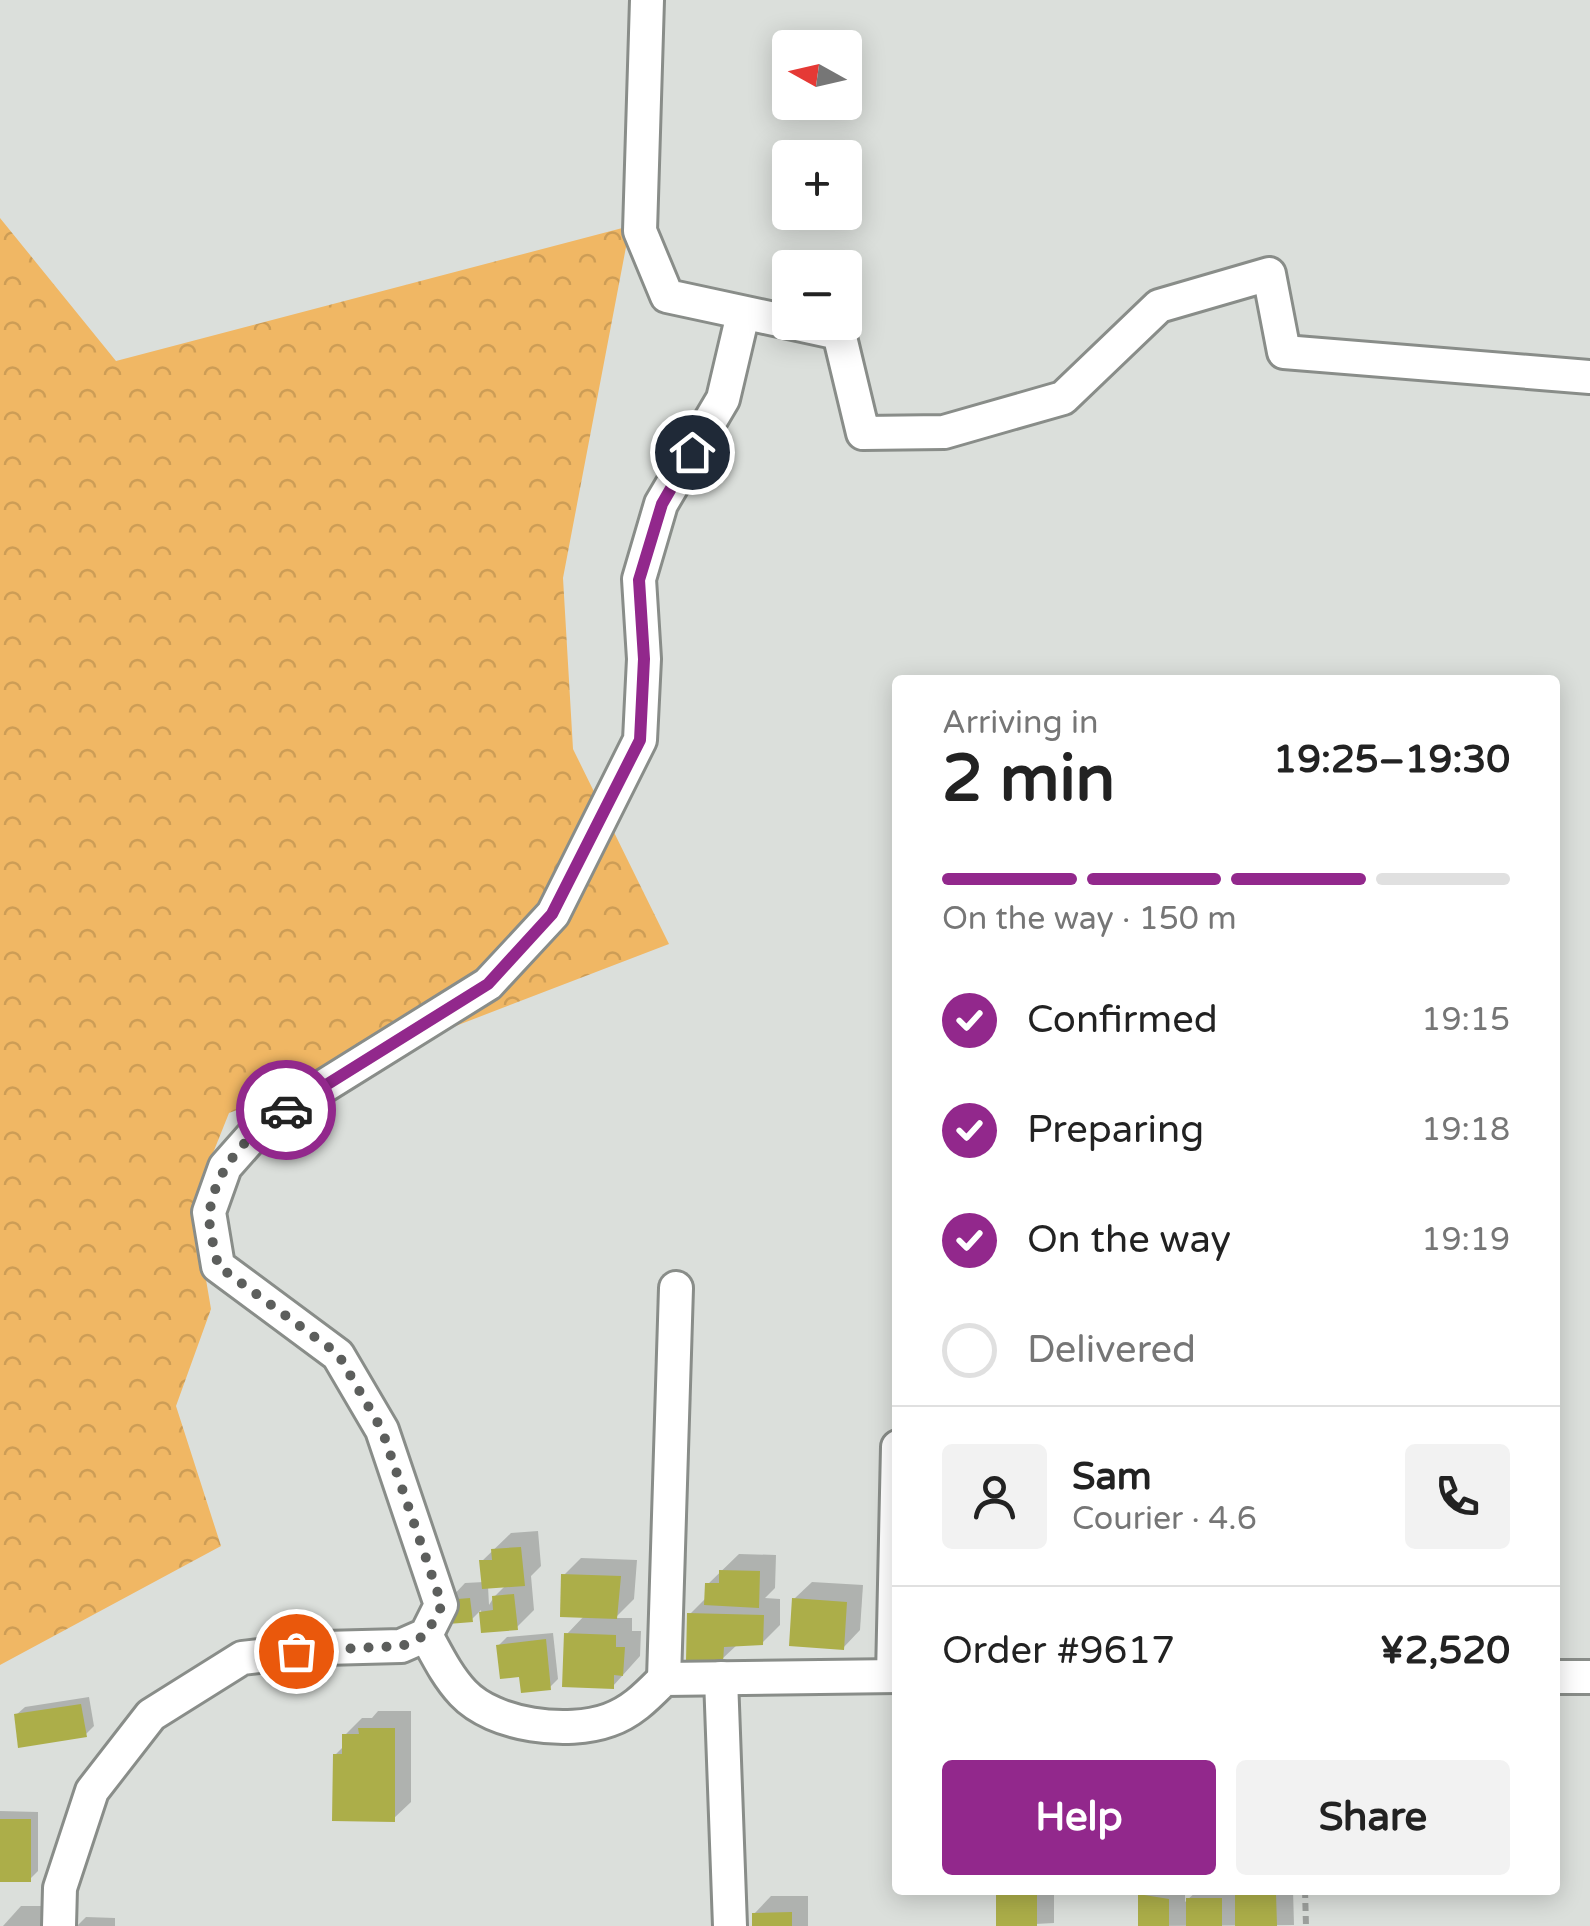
<!DOCTYPE html>
<html lang="en">
<head>
<meta charset="utf-8">
<style>
  :root { --surface:#fff; --page:#f2f2f2; --text:#222; --muted:#767676; --line:#e0e0e0; --accent:#92288c }
  body { margin:0; font-family:"Varela Round",sans-serif; background:var(--page); color:var(--text); height:100vh; display:flex; flex-direction:column; font-size:38px; white-space:nowrap }
  * { box-sizing:border-box; margin:0 }
  p { font-size:32px; color:var(--muted) }
  .icon { flex:none; width:55px; height:55px; fill:none; stroke:currentColor; stroke-width:2; stroke-linecap:round; stroke-linejoin:round }
  .map { position:relative; flex:1; overflow:hidden }
  .details { position:absolute; left:892px; top:675px; width:668px; height:1220px; display:flex; flex-direction:column; background:var(--surface); border-radius:10px; box-shadow:0 5px 25px #0003 }
  .details>* { flex:none }
  .needle { width:65px; rotate:278deg }
  .controls { position:absolute; left:772px; top:30px; display:grid; gap:20px }
  .controls a { display:grid; place-items:center; width:90px; height:90px; border-radius:10px; background:var(--surface); box-shadow:0 5px 25px #0003; font-size:50px }
  .pin { position:absolute; display:grid; place-items:center; width:85px; height:85px; color:#fff; margin:-42px; border:5px solid #fff; border-radius:50%; box-shadow:0 2px 10px #0007 }
  .courier { position:absolute; display:grid; place-items:center; width:100px; height:100px; margin:-50px; border:8px solid #92288c; border-radius:50%; background:#fff; color:#222; box-shadow:0 2px 12px #0007 }
  .headline em { font-style:normal; font-weight:800 }
  .headline div { display:flex; flex-direction:column-reverse }
  .headline { display:flex; align-items:center; justify-content:space-between; height:170px; padding:0 50px }
  h1 { font-size:65px; font-weight:800; line-height:75px }
  .bar { display:grid; grid-template-columns:repeat(4,1fr); gap:15px 10px; align-content:center; height:120px; padding:0 50px }
  .bar i { height:12px; border-radius:8px; background:var(--line) }
  .bar .on { background:var(--accent) }
  .bar p { grid-column:span 4 }
  .line { display:flex; align-items:center; gap:25px; padding:0 50px; border-top:2px solid var(--line) }
  .line div { flex:1 }
  .round { display:grid; place-items:center; flex:none; width:105px; height:105px; border-radius:10px; background:var(--page) }
  ol { padding:0 50px; list-style:none }
  li { display:flex; align-items:center; gap:30px; height:110px }
  li p { margin-inline-start:auto }
  li .icon { padding:10px; border-radius:50%; background:var(--accent); color:#fff; stroke-width:4 }
  li:last-child { color:var(--muted) }
  li i { width:55px; height:55px; border:5px solid var(--line); border-radius:50% }
  .primary-button { display:flex; gap:20px; margin-top:auto; padding:20px 50px }
  .primary-button a { flex:1; height:115px; border-radius:10px; background:var(--accent); color:#fff; font-size:40px; font-weight:800; line-height:115px; text-align:center }
  .primary-button a+a { background:var(--page); color:var(--text) }
  .map>svg:first-child { display:block }
</style>
</head>
<body>
<div class="map">
<svg width="1590" height="1926" viewBox="0 0 1590 1926">
  <defs>
    <pattern id="forest-crowns" width="20" height="18" patternUnits="userSpaceOnUse" patternTransform="scale(2.5)"><rect width="20" height="18" fill="#f0b764"/><path d="M2 6a3 3 0 1 1 6 0M12 15a3 3 0 1 1 6 0" fill="none" stroke="#cd9d56"/></pattern>
  </defs>
  <rect width="100%" height="100%" fill="#dbdfdb"/>
  <!-- forest -->
  <polygon fill="url(#forest-crowns)" points="0,218 116,361 630,226 563,578 573,749 669,944 229,1113 193,1203 211,1309 176,1406 221,1546 0,1665"/>
  <!-- shadow -->
  <g fill="#0003" fill-rule="evenodd">
    <path d="M 538,1531 L 541,1566 L 531,1576 L 534,1610 L 517,1627 L 483,1631 L 481,1610 L 472,1619 L 448,1601 L 465,1583 L 484,1582 L 482,1561 L 511,1533 ZM 506,1585 L 494,1597 L 489,1605 L 488,1586 Z"/>
    <polygon points="739,1554 776,1555 775,1588 765,1598 780,1599 780,1625 762,1643 738,1644 722,1659 690,1614 707,1597 708,1584"/>
    <polygon points="581,1558 637,1560 634,1599 615,1618 632,1618 632,1631 641,1631 640,1656 613,1686 567,1634 585,1615 564,1575"/>
    <polygon points="812,1582 863,1585 860,1630 843,1648 794,1599"/>
    <polygon points="553,1633 558,1679 550,1687 522,1675 499,1645 507,1637"/>
    <polygon points="89,1697 94,1726 86,1734 16,1715 25,1707"/>
    <polygon points="378,1711 411,1711 411,1802 393,1819 335,1755 344,1746 345,1735 362,1718 372,1718"/>
    <polygon points="0,1811 38,1812 38,1871 30,1879 0,1879"/>
    <polygon points="1002,1890 1054,1890 1054,1923 999,1926"/>
    <polygon points="1146,1890 1185,1890 1185,1902 1198,1890 1238,1890 1239,1894 1242,1890 1293,1890 1294,1925 1141,1926 1140,1895"/>
    <polygon points="771,1896 808,1896 808,1926 754,1926 754,1914"/>
    <polygon points="21,1906 55,1906 54,1926 3,1926"/>
    <polygon points="86,1917 115,1918 115,1926 77,1926"/>
  </g>
  <!-- building -->
  <g fill="#acae49">
    <polygon points="521,1547 525,1586 482,1589 479,1560 492,1560 491,1549"/>
    <polygon points="719,1570 760,1571 759,1608 704,1605 705,1583 719,1583"/>
    <polygon points="561,1574 621,1576 617,1619 560,1617"/>
    <polygon points="514,1594 518,1630 481,1633 479,1612 493,1610 492,1596"/>
    <polygon points="470,1598 473,1622 448,1624 445,1600"/>
    <polygon points="792,1598 847,1602 844,1650 789,1646"/>
    <polygon points="687,1613 764,1615 763,1645 724,1647 723,1662 686,1661"/>
    <polygon points="564,1633 616,1635 616,1647 625,1647 623,1676 614,1675 614,1689 562,1687"/>
    <polygon points="546,1639 551,1690 521,1693 519,1677 500,1679 496,1645"/>
    <polygon points="81,1704 87,1737 18,1748 14,1714"/>
    <polygon points="358,1728 395,1728 395,1822 332,1821 333,1754 342,1754 342,1734 359,1734"/>
    <rect x="0" y="1819" width="31" height="63"/>
    <rect x="996" y="1892" width="41" height="34"/>
    <polygon points="1276,1893 1277,1926 1235,1926 1235,1894"/>
    <polygon points="1138,1894 1169,1899 1169,1926 1138,1926"/>
    <rect x="1186" y="1898" width="36" height="28"/>
    <polygon points="792,1912 792,1926 752,1926 752,1913"/>
  </g>
  <g fill="none" stroke-linecap="round" stroke-linejoin="round">
    <!-- street casing -->
    <g stroke="#898d89" stroke-width="38">
      <g id="street">
        <polyline points="647,0 640,231 667,296 839,333 863,433 944,432 1063,398 1159,306 1269,274 1284,352 1590,377"/>
        <path d="M 426,1635 C 437,1655 447,1676 463,1693 C 494,1726 568,1735 609,1720 C 632,1712 647,1696 664,1679 L 898,1676"/>
        <polyline points="893,1676 898,1447"/>
        <polyline points="1555,1677 1590,1677"/>
        <polyline points="721,1678 730,1926"/>
        <polyline points="664,1679 676,1288"/>
        <polyline points="59,1926 60,1888 92,1791 151,1715 242,1658 324,1648 401,1646 426,1635 441,1605 382,1430 338,1355 218,1266 209,1212 225,1167 263,1124 488,984 553,914 640,740 644,659 639,579 661,504 723,399 743,314"/>
      </g>
    </g>
    <!-- path -->
    <polyline stroke="#9da09d" stroke-width="6" stroke-dasharray="8 5" stroke-linecap="butt" points="1305,1890 1306,1926"/>
    <!-- street -->
    <use href="#street" stroke="#fff" stroke-width="32"/>
  </g>
  <g fill="none" stroke-linecap="round" stroke-linejoin="round">
    <!-- done -->
    <path stroke="#5c5e5c" stroke-width="10" stroke-dasharray="0 18" d="M 286,1110 C 251,1131 216,1167 210,1210 C 207,1226 215,1249 218,1266 L 338,1354 L 382,1430 L 442,1605 L 426,1635 L 402,1646 L 296,1651"/>
    <!-- route -->
    <polyline stroke="#92288c" stroke-width="12" points="286,1110 488,984 552,914 640,740 644,659 639,580 662,504 692,452"/>
  </g>
</svg>
<div class="controls">
<a><svg class="needle" viewBox="-14 -14 28 28"><path d="M0-13l5 13h-10z" fill="#e53935"/><path d="M0 13l5-13h-10z" fill="#767676"/></svg></a>
<a>+</a>
<a>−</a>
</div>
<div class="pin" style="left:296px;top:1651px;background:#ea580c"><svg class="icon" aria-label="bag" viewBox="0 0 24 24"><path d="M5 8h14l-1 12H6zM9 8a3 3 0 0 1 6 0"/></svg></div>
<div class="pin" style="left:692px;top:452px;background:#1f2937"><svg class="icon" aria-label="home" viewBox="0 0 24 24"><path d="M3 11l9-7 9 7M6 9v11h12V9"/></svg></div>
<div class="courier" style="left:286px;top:1110px"><svg class="icon" aria-label="car" viewBox="0 0 24 24"><path d="M5 17H2v-5l4-1 3-4h7l3 4 3 1v5h-3M9 17h6M6 11h13"/><circle cx="7" cy="17" r="2"/><circle cx="17" cy="17" r="2"/></svg></div>
<section class="details">
<div class="headline"><div><h1>2 min</h1><p>Arriving in</p></div><em>19:25–19:30</em></div>
<div class="bar"><i class="on"></i><i class="on"></i><i class="on"></i><i></i><p>On the way · 150 m</p></div>
<ol>
<li><svg class="icon" aria-label="check" viewBox="0 0 24 24"><path d="M5 12l5 5 9-10"/></svg>Confirmed<p>19:15</p></li>
<li><svg class="icon" aria-label="check" viewBox="0 0 24 24"><path d="M5 12l5 5 9-10"/></svg>Preparing<p>19:18</p></li>
<li><svg class="icon" aria-label="check" viewBox="0 0 24 24"><path d="M5 12l5 5 9-10"/></svg>On the way<p>19:19</p></li>
<li><i></i>Delivered</li>
</ol>
<div class="line" style="height:180px"><a class="round"><svg class="icon" aria-label="person" viewBox="0 0 24 24"><circle cx="12" cy="8" r="4"/><path d="M4 21q1-7 8-7t8 7"/></svg></a><div><b>Sam</b><p>Courier · 4.6</p></div><a class="round"><svg class="icon" aria-label="phone" viewBox="0 0 24 24"><path d="M5 4h4l2 5-3 2q2 4 5 5l2-3 5 2v4C11 20 4 13 5 4z"/></svg></a></div>
<div class="line" style="height:130px"><div>Order #9617</div><b>¥2,520</b></div>
<div class="primary-button"><a>Help</a><a>Share</a></div>
</section>
</div>
</body>
</html>
